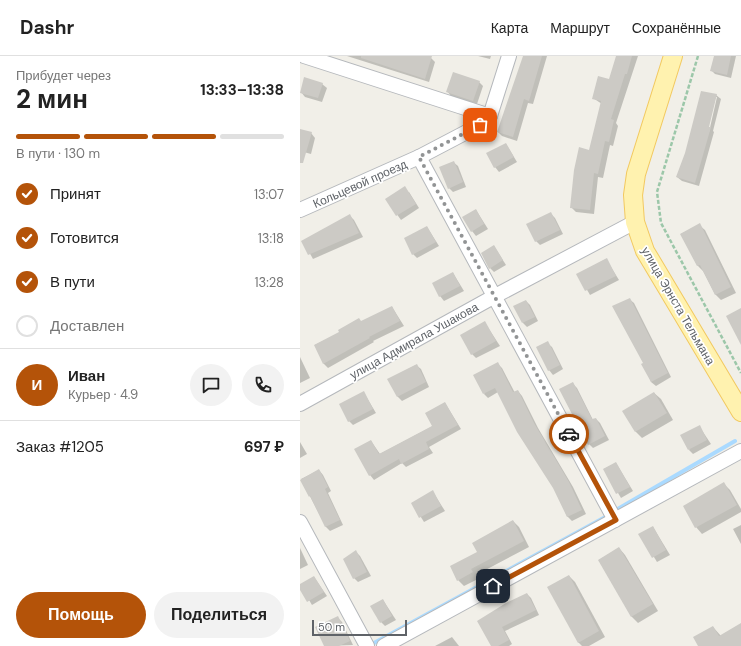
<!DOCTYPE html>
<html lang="ru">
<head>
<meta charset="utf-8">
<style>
  :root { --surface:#fff; --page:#f2f2f2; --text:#222; --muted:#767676; --line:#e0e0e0; --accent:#b45309 }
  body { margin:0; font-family:"DM Sans",sans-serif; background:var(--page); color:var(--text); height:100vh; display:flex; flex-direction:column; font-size:15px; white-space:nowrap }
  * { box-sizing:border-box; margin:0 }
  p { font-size:13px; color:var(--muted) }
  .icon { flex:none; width:22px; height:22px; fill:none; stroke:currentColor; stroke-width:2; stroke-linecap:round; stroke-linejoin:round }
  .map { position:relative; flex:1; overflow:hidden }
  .drawer { display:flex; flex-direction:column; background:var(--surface); width:300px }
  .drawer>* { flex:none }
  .scale { position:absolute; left:12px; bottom:10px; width:95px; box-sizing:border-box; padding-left:4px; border:2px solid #5f6368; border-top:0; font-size:11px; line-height:14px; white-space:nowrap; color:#5f6368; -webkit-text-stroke:3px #fff; paint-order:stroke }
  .pin { position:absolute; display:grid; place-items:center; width:34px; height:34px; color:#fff; margin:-17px; border-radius:8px; box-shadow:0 2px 6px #0006 }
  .courier { position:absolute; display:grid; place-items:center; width:40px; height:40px; margin:-20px; border:3px solid #b45309; border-radius:50%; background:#fff; color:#222; box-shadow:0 1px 5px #0007 }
  .summary em { font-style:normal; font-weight:700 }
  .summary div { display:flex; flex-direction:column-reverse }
  .summary { display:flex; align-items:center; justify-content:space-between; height:68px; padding:0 16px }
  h1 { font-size:26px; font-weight:700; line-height:30px }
  .bar { display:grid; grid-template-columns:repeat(4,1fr); gap:6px 4px; align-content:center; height:48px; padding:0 16px }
  .bar i { height:5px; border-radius:3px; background:var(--line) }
  .bar .active { background:var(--accent) }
  .bar p { grid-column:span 4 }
  .line { display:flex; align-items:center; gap:10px; padding:0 16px; border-top:1px solid var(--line) }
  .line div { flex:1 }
  .round { display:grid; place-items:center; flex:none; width:42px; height:42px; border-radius:21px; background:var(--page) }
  ol { padding:0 16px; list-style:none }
  li { display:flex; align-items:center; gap:12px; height:44px }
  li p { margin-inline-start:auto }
  li .icon { padding:4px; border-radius:50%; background:var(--accent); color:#fff; stroke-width:4 }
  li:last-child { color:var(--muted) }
  li i { width:22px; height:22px; border:2px solid var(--line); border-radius:50% }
  .button { display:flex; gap:8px; margin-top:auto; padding:8px 16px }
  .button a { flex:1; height:46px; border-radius:24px; background:var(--accent); color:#fff; font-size:16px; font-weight:700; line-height:46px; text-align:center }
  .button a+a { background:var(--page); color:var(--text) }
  header { display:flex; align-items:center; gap:24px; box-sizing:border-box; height:56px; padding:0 20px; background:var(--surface); border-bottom:1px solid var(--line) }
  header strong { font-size:19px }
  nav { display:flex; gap:22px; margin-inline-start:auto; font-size:14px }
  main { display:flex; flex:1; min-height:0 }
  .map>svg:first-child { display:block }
</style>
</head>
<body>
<header>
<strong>Dashr</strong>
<nav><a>Карта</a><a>Маршрут</a><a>Сохранённые</a></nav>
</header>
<main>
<section class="drawer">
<div class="summary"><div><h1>2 мин</h1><p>Прибудет через</p></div><em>13:33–13:38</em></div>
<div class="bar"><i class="active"></i><i class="active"></i><i class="active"></i><i></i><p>В пути · 130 m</p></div>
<ol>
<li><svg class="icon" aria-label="check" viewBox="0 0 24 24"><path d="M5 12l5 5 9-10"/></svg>Принят<p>13:07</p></li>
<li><svg class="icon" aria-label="check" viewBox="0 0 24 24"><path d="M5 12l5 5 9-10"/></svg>Готовится<p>13:18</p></li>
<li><svg class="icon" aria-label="check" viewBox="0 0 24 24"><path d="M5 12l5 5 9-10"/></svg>В пути<p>13:28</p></li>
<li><i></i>Доставлен</li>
</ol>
<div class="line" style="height:72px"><b class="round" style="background:var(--accent);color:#fff">И</b><div><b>Иван</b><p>Курьер · 4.9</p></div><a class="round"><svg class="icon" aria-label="chat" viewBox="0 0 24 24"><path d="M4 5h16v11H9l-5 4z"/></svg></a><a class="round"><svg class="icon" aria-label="phone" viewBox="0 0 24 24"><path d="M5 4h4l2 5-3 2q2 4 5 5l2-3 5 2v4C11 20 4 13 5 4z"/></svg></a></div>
<div class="line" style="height:52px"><div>Заказ #1205</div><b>697 ₽</b></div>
<div class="button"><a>Помощь</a><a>Поделиться</a></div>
</section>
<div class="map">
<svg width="441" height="590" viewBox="0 0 441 590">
  <rect width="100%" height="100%" fill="#f1efe8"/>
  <!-- shadow -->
  <g fill="#0003" fill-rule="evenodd">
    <polygon points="47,0 124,0 131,2 135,6 129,26"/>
    <polygon points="178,0 191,0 190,3"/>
    <polygon points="224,0 247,0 233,48 228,47 217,85 202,80 198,76"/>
    <polygon points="317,0 338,0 316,67 318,70 313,90 310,89 303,122 298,121 294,158 276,156 271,151 290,95 302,48 293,42 310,24"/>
    <polygon points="415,0 436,0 431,22 415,18 411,14"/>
    <polygon points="179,26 183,30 177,48 151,40 147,35"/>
    <polygon points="22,28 27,32 22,46 5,41 1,36"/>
    <path d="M 402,36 L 416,39 L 421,43 L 413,75 L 414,76 L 399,130 L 382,125 L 377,121 L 386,97 ZM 415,41 L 417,41 L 409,76 L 407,75 Z"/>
    <polygon points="0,74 11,77 15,82 11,98 0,95"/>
    <polygon points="206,88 217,106 199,116 195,111"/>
    <polygon points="153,106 158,110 166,131 153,136 149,132"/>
    <polygon points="109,136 119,152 101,164 86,143"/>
    <polygon points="176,154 188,173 176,180 172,175"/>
    <polygon points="251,158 255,162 263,178 240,189 236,185"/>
    <polygon points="50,160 54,164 63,181 13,203 3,185"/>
    <polygon points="399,169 405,174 436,237 421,244 415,238 403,215 398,210 381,178"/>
    <polygon points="127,171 139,190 117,202 113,198"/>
    <polygon points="194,190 206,209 194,216 190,212"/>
    <polygon points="306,203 319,224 290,239 278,218"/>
    <polygon points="153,217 164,235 144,245 140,240"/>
    <polygon points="329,243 334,247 371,321 356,330 351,326 345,308"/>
    <polygon points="226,245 230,249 238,265 227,271 223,267"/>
    <polygon points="92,251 104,270 73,285 74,286 28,312 24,308 15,289"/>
    <polygon points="185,267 200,290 176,302 172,298"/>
    <polygon points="247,287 252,291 263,313 253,319 249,314"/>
    <polygon points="0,301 10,322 0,327"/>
    <polygon points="197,307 202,312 215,337 218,335 222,340 238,372 273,431 286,458 272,465 267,460 254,431 198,336 188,342 184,338"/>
    <polygon points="116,309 121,313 129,331 102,345 98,341 89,323"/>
    <polygon points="273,328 277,332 293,364 296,363 300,367 309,384 293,392 289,388"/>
    <polygon points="64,337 76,357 53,369 49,365"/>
    <polygon points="354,337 361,343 373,364 342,382 336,376 324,355"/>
    <polygon points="145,347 161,373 129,391 133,397 106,411 102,407 74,424 70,419 71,385 80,398 133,370"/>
    <polygon points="399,370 411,388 393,398 389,394"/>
    <polygon points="0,386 7,398 0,402"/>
    <polygon points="316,407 333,435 321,442 304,413"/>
    <polygon points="19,414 23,419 31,435 28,437 43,469 30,475 26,471 1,423"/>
    <polygon points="424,428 430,434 441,453 441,456 402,478 396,471"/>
    <polygon points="133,436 145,455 124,466 112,447"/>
    <polygon points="213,465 219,471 229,491 176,519 178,523 164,530 158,524 178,496"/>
    <polygon points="441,469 441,488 433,473"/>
    <polygon points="353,471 370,499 357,506 340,478"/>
    <polygon points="0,492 8,509 0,513"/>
    <polygon points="319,492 325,499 358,555 338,567 332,561 299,504"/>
    <polygon points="56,496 60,500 71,520 58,526 54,522"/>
    <polygon points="269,520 275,526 305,581 289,590 282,590 278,586"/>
    <polygon points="14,521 27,540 12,549 0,529"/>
    <polygon points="227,538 231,542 239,559 205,575 212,588 209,590 192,590 179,566"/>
    <polygon points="83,544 96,564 85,570 81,566"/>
    <polygon points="38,562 42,566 53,589 25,590"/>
    <polygon points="441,569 441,590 399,590 413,571 421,580"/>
    <polygon points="152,581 159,590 135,590"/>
  </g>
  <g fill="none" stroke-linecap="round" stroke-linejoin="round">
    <!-- stream -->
    <g stroke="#aadaff" stroke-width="4">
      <polyline points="316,454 435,385"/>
      <polyline points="74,587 309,459"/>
    </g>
  </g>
  <!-- building -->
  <g fill="#cccac5">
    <polygon points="61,0 132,0 125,23 61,2"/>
    <polygon points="223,0 242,0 229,45 224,43 213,81 197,76"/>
    <polygon points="316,0 332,0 327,18 325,18 311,63 314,64 309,86 305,85 298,118 294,117 290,154 270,152 274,114 279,91 289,94 301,45 292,43 298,20 309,23"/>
    <polygon points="414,0 431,0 427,19 410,15"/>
    <polygon points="153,16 180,25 173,45 146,36"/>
    <polygon points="4,21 23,27 18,42 0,37"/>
    <polygon points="401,35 417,38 409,71 411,71 395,127 376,121 385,97"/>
    <polygon points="0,73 12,76 3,107 0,107"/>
    <polygon points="206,87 214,101 194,112 186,97"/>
    <polygon points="154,105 163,126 148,133 139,111"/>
    <polygon points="105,130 116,148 96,160 85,143"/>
    <polygon points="176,153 184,168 171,176 162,161"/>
    <polygon points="251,156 260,174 235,186 226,168"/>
    <polygon points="50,158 59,177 8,199 1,185"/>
    <polygon points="400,167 431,231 415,239 400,209 397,210 380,178"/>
    <polygon points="127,170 136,186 112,199 104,182"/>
    <polygon points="194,189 203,204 189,213 181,197"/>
    <polygon points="307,202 316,220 285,235 276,218"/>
    <polygon points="153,216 160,230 139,241 132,227"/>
    <polygon points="330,242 368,317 351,326 341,308 343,307 312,250"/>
    <polygon points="226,244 235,261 222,267 213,250"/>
    <polygon points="92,250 100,265 69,281 70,282 23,308 14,289 39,276 38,274 59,262 61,265"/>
    <polygon points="441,252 441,289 426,260"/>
    <polygon points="185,265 196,285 171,299 160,279"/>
    <polygon points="248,285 260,309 248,315 236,291"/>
    <polygon points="198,306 213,336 218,334 234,367 269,426 282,454 267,461 253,432 217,376 195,332 183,338 173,319"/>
    <polygon points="117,308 126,326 97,341 87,323"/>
    <polygon points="273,326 292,363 296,362 305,380 288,389 259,333"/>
    <polygon points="64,335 73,353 48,366 39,348"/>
    <polygon points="354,336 367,357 335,376 322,355"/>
    <polygon points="145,346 158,369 126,386 129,393 101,408 99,403 69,420 54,393 71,384 79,398 132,370 125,357"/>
    <polygon points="400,369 407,384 388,394 380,379"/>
    <polygon points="316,406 330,431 316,438 303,413"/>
    <polygon points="19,413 28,431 25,433 40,464 25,471 10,440 9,441 0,424"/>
    <polygon points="424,426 437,449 395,472 383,450"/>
    <polygon points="133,434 141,450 119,462 111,447"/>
    <polygon points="213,464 224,485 171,513 173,516 157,525 150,510 177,496 172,487"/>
    <polygon points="353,470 366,494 352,502 338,478"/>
    <polygon points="319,491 353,548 331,561 298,504"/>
    <polygon points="56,494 67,516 53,523 43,503"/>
    <polygon points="269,519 299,575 278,587 247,531"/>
    <polygon points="14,520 24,536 7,546 0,534 0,528"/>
    <polygon points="227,537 236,554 202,571 209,584 198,590 191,590 177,565 206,547"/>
    <polygon points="83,543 92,560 80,567 70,550"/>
    <polygon points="38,560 50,585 39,590 24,590 15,571"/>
    <polygon points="441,567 441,590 398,590 393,581 413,570 419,580"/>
  </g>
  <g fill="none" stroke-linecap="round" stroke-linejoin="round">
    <!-- minor casing -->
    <g stroke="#b5b8bc" stroke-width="16">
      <g id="minor">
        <polyline points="4,0 190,60"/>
        <polyline points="119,101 315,464"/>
        <polyline points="0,154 119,101 180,69 190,60 209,0"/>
        <polyline points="0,348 195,240 335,166"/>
        <polyline points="0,466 67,590"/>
        <polyline points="84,590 441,395"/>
      </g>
    </g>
    <!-- major casing -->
    <g stroke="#f2c960" stroke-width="20">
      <polyline id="major" points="373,0 336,118 333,139 335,166 345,195 441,356"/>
    </g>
    <!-- path -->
    <polyline stroke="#9cc7a9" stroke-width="2.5" stroke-dasharray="4 2" stroke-linecap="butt" points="398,0 357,136 361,167 441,317"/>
    <!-- minor -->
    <use href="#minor" stroke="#fff" stroke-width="14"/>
    <!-- major -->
    <use href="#major" stroke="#fff2af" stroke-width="18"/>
  </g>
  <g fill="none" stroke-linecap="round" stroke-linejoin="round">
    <!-- done -->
    <polyline stroke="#929495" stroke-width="4" stroke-dasharray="0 7.2" points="180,69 119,101 269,378"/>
    <!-- route -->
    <polyline stroke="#b45309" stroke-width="5" points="193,530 316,464 269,378"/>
  </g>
  <g text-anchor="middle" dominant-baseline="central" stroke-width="3.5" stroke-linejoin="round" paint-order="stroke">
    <!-- street labels -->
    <g font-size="12" fill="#5f6368" stroke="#fff">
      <text transform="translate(60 128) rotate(-24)">Кольцевой проезд</text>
      <text transform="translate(378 250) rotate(60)">улица Эрнста Тельмана</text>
      <text transform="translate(114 285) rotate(-29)">улица Адмирала Ушакова</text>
    </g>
  </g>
</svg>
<div class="scale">50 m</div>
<div class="pin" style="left:180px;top:69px;background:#ea580c"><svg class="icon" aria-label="bag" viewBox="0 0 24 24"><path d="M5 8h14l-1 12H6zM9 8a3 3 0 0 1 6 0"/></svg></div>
<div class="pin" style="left:193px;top:530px;background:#1f2937"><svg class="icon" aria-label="home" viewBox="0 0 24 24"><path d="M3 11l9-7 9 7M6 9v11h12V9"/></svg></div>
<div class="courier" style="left:269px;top:378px"><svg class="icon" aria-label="car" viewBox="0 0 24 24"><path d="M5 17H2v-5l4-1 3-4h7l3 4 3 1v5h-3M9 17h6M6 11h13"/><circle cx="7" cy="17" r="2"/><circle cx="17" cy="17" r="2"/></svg></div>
</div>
</main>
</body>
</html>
